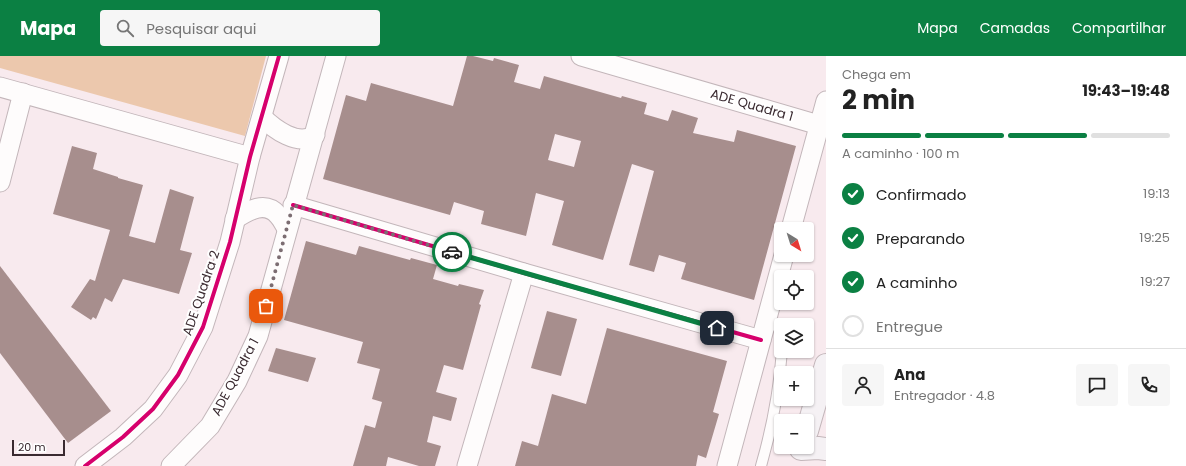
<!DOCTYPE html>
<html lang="pt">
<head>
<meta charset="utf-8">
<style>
  :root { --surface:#fff; --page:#f6f6f6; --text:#222; --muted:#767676; --line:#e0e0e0; --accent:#0b8043 }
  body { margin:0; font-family:Poppins,sans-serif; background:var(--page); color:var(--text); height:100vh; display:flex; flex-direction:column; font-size:15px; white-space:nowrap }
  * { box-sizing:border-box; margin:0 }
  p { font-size:13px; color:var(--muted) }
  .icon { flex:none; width:22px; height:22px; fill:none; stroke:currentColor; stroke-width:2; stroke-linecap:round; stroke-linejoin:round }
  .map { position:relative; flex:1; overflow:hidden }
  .drawer { display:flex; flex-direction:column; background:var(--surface); width:360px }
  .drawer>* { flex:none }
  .needle { width:26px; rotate:142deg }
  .fabs { position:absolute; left:774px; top:166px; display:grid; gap:8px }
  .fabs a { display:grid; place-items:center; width:40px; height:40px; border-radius:4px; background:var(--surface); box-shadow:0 1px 3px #0004; font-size:20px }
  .scale { position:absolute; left:12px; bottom:10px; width:53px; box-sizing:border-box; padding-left:4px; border:2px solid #3a2a30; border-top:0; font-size:11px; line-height:14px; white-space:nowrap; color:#3a2a30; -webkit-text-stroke:3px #fff; paint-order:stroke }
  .pin { position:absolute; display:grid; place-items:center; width:34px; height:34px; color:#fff; margin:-17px; border-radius:8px; box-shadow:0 2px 6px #0006 }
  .courier { position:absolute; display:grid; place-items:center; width:40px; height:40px; margin:-20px; border:3px solid #0b8043; border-radius:50%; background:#fff; color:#222; box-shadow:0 1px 5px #0007 }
  .headline em { font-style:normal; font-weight:700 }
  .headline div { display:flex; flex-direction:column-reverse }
  .headline { display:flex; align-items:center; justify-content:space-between; height:68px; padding:0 16px }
  h1 { font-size:26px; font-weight:700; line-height:30px }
  .bar { display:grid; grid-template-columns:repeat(4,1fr); gap:6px 4px; align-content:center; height:48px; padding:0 16px }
  .bar i { height:5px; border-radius:3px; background:var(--line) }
  .bar .current { background:var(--accent) }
  .bar p { grid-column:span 4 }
  .line { display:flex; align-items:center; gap:10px; padding:0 16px; border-top:1px solid var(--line) }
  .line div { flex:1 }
  .round { display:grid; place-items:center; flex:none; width:42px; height:42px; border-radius:4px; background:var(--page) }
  ol { padding:0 16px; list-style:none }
  li { display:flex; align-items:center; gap:12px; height:44px }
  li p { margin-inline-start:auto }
  li .icon { padding:4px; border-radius:50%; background:var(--accent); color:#fff; stroke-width:4 }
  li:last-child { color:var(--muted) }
  li i { width:22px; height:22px; border:2px solid var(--line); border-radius:50% }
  header { display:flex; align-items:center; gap:24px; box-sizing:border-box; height:56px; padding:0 20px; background:var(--accent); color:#fff }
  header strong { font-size:19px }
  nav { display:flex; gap:22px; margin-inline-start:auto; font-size:14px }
  .search { width:280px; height:36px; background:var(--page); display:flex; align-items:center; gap:10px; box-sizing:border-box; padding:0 14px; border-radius:4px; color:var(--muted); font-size:15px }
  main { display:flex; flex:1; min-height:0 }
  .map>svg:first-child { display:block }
</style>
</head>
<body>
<header>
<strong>Mapa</strong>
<div class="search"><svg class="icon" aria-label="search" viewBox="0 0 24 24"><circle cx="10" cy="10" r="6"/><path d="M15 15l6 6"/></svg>Pesquisar aqui</div>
<nav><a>Mapa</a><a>Camadas</a><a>Compartilhar</a></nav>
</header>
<main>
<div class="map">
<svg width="826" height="410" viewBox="0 0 826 410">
  <rect width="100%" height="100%" fill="#f8eaee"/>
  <!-- green -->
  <polygon fill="#ecc8ad" points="0,0 266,0 245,80 0,12"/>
  <!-- building -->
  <g fill="#a78e8d" fill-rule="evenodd">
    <path d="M 467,0 L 473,0 L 493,5 L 494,2 L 519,9 L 514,26 L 540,33 L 544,20 L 621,42 L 622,40 L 647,47 L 644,58 L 668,65 L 672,54 L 698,62 L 693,77 L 734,86 L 737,74 L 796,90 L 754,244 L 681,223 L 686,207 L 659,199 L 654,216 L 629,209 L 654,115 L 632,108 L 603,204 L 552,189 L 564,145 L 536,137 L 526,180 L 481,168 L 484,155 L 454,146 L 450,159 L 323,123 L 346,39 L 366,45 L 371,27 L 453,50 ZM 555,78 L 581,85 L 574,111 L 548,104 Z"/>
    <polygon points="72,90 97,97 93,113 118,121 118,122 143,129 129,180 155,187 170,133 194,141 180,194 192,197 179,238 123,223 112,246 105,242 96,263 93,261 91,264 71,251 90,223 95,225 110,174 53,158"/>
    <polygon points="306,185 356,199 359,190 410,204 411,202 437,209 433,223 458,230 459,228 484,234 479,248 481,249 463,314 444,309 436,336 457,342 451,365 433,360 427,386 441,390 435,410 419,410 388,401 386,410 353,410 365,369 375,372 382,346 372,343 380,313 357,307 363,286 284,264"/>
    <polygon points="0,210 111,355 68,387 0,297"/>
    <polygon points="547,255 577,263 561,320 531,312"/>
    <polygon points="607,272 727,305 713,356 719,358 706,402 698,399 696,410 515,410 522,385 538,390 552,338 586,348"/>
    <polygon points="276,292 316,302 308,326 268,315"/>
  </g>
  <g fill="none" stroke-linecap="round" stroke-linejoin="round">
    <!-- service casing -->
    <g stroke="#c3b6ba" stroke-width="12">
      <g id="service">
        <polyline points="767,264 779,272 781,275"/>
        <path d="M 761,410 C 772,372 779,334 782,295"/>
      </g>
    </g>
    <!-- minor casing -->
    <g stroke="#c3b6ba" stroke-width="21">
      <g id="minor">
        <polyline points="581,0 819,69"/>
        <polyline points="0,31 250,101"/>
        <path d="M 262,61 C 274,73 298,91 315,79"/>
        <polyline points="0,126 23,37"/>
        <polyline points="293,149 524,217 761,284"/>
        <path d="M 235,163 C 248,155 265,144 278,159 C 282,163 284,168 287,173"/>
        <polyline points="791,173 826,45"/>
        <polyline points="85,410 123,381 153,353 178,319 203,271 230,186 250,101 279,0"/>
        <polyline points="171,410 210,370 237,325 258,280 336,0"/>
        <polyline points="467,410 524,217"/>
        <polyline points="727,410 784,199"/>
      </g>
    </g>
    <!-- secondary casing -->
    <g stroke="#c3b6ba" stroke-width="24">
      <g id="secondary">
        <polyline points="807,375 826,309"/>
        <polyline points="801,393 818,392 826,393"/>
      </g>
    </g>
    <!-- service -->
    <use href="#service" stroke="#fefcfc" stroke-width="10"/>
    <!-- minor -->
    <use href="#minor" stroke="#fefcfc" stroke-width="19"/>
    <!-- secondary -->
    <use href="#secondary" stroke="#f5f1f4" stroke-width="22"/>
    <!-- cycleway casing -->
    <g stroke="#fff" stroke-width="6">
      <g id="cycleway">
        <polyline points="293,149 524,217 761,284"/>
        <polyline points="85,410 123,381 153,353 178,319 203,271 230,186 250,101 279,0"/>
      </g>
    </g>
    <!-- cycleway -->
    <use href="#cycleway" stroke="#d6006c" stroke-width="4"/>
  </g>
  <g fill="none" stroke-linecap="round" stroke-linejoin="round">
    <!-- done -->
    <polyline stroke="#7c6d72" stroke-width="4" stroke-dasharray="0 7.2" points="266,250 293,149 452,196"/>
    <!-- route -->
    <polyline stroke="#0b8043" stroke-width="5" points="452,196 717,272"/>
  </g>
  <g text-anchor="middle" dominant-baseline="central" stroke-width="4" stroke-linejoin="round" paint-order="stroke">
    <!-- street labels -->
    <g font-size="13" fill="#3a2a30" stroke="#fff">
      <text transform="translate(752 49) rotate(16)">ADE Quadra 1</text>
      <text transform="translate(201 237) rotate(-71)">ADE Quadra 2</text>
      <text transform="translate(235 321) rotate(-62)">ADE Quadra 1</text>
    </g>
  </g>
</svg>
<div class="fabs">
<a><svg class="needle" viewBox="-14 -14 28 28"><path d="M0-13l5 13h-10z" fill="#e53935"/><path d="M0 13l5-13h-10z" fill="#767676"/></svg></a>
<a><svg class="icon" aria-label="locate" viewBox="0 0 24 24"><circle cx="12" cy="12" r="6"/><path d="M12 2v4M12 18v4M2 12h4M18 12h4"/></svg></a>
<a><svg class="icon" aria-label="layers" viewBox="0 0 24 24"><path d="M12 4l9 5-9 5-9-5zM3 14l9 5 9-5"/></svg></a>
<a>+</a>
<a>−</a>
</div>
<div class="scale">20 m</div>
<div class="pin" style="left:266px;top:250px;background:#ea580c"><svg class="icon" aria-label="bag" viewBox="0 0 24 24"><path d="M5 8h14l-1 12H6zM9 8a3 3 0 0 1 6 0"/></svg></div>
<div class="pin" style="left:717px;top:272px;background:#1f2937"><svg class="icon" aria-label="home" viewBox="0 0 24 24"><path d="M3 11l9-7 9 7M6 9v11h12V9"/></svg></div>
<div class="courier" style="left:452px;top:196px"><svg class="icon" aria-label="car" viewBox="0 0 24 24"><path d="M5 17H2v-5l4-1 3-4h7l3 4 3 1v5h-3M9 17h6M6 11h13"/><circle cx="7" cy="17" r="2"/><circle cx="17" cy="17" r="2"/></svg></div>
</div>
<section class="drawer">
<div class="headline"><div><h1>2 min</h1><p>Chega em</p></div><em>19:43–19:48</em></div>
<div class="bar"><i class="current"></i><i class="current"></i><i class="current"></i><i></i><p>A caminho · 100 m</p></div>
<ol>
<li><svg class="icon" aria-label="check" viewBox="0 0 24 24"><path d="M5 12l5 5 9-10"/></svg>Confirmado<p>19:13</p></li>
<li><svg class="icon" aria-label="check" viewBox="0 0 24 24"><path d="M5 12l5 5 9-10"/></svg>Preparando<p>19:25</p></li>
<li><svg class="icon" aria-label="check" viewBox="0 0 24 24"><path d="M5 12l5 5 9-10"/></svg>A caminho<p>19:27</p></li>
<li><i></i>Entregue</li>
</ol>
<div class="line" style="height:72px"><a class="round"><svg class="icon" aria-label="person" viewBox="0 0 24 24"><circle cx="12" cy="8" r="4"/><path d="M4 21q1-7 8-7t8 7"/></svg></a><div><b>Ana</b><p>Entregador · 4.8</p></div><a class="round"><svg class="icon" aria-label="chat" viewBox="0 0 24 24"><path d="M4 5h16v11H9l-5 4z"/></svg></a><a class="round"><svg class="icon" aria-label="phone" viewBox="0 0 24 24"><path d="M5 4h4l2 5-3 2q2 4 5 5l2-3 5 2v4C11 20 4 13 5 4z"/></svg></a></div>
</section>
</main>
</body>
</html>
